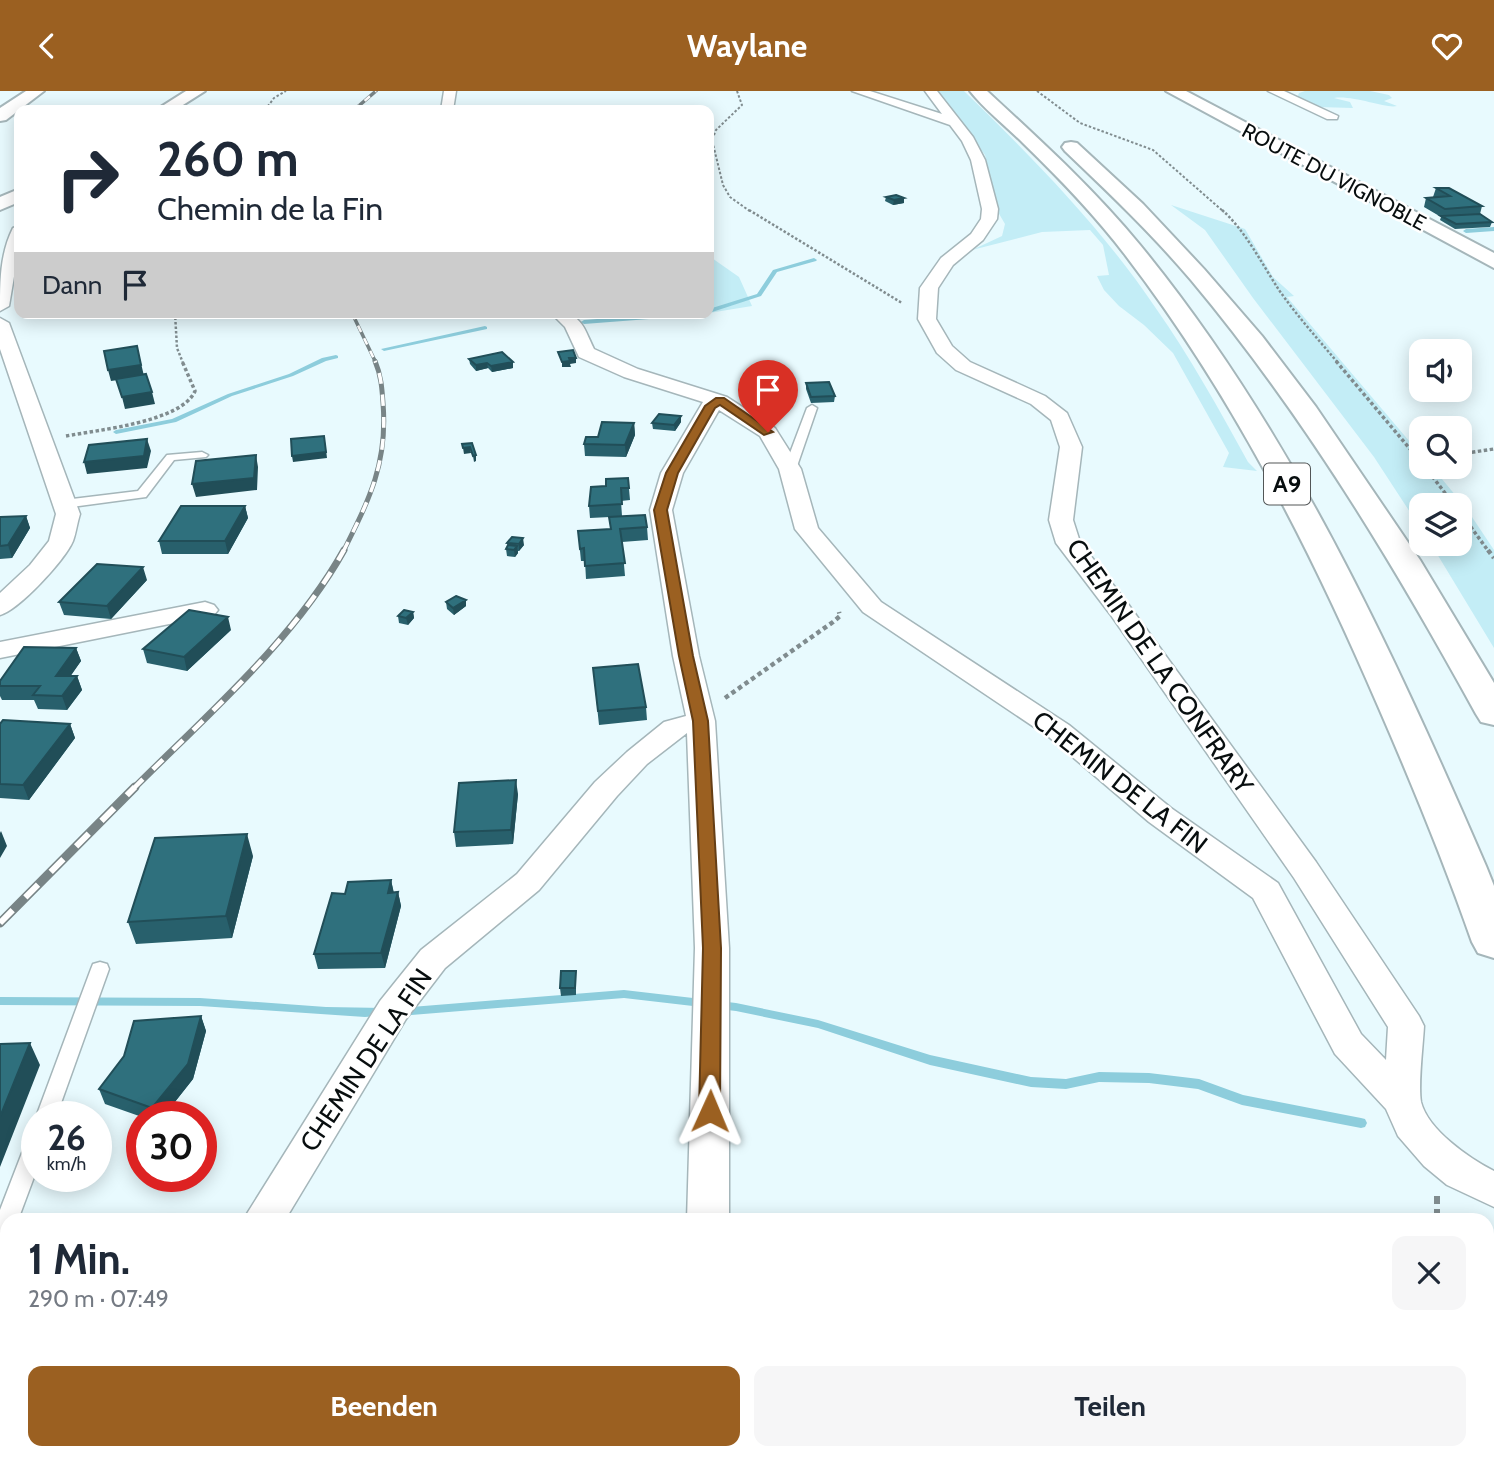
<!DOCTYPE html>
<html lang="de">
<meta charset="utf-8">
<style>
:root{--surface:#fff;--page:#f6f6f7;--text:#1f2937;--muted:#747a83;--accent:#9b6021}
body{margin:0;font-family:Cabin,sans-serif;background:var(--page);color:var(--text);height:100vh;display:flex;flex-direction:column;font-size:26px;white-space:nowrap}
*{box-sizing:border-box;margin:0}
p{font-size:23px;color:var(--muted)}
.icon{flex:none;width:38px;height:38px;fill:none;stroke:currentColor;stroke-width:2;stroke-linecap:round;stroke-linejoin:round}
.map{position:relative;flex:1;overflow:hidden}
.drawer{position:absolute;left:0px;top:1122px;width:1494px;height:247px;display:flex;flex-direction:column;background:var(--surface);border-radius:21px 21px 0 0;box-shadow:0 4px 18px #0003}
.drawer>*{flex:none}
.top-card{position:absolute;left:14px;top:14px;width:700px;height:214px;border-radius:14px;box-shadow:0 4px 18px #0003;background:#fff;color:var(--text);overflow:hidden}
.fabs{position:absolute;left:1409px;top:248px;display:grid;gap:14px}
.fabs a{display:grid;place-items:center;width:63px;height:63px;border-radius:14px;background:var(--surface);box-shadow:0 4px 18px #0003;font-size:35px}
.speed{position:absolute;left:21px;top:1010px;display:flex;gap:14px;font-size:35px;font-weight:700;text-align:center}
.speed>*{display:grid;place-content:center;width:91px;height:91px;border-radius:50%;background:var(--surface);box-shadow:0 4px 18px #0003;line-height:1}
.speed small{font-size:18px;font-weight:400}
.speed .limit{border:10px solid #d22;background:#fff;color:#111}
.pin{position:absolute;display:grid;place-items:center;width:60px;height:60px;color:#fff;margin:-72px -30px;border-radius:50% 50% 50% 0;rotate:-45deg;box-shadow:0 0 7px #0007}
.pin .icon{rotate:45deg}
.me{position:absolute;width:77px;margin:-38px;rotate:1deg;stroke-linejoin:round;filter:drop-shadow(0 0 5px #0008)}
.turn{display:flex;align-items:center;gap:24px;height:147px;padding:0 28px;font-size:32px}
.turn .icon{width:91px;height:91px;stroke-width:2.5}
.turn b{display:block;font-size:49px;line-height:60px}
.then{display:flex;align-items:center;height:66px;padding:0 28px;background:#0003;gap:14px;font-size:26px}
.round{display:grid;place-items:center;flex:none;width:74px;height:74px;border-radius:14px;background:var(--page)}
.summary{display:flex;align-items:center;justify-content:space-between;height:119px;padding:0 28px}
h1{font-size:42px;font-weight:700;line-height:52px}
.primary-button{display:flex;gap:14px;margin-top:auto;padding:14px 28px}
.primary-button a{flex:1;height:80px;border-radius:14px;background:var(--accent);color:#fff;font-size:28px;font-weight:700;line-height:80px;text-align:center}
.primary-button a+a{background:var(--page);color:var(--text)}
header{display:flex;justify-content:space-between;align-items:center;height:91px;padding:0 28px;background:var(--accent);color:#fff;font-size:32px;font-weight:700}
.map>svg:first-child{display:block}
.green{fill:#c3edf6}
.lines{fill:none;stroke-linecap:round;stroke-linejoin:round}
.stream{fill:#8dcddc;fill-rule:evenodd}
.lane-casing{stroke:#a5b6ba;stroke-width:3}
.street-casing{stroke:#a5b6ba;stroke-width:3}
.secondary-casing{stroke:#a5b6ba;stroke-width:4}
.primary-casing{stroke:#a5b6ba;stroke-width:4}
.highway-casing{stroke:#a5b6ba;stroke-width:4}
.path-far4{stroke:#808c8f;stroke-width:2;stroke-dasharray:2.5 2;stroke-linecap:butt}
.path-far3{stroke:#808c8f;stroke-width:2.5;stroke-dasharray:2.5 2;stroke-linecap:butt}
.path-far2{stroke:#808c8f;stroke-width:3.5;stroke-dasharray:3.5 2.5;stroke-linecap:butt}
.path-far1{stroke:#808c8f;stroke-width:4.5;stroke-dasharray:4.5 3.5;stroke-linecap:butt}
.path{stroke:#808c8f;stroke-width:6;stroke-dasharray:8 5;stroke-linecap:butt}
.lane{fill:#fff;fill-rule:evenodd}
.street{fill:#fff;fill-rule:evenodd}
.secondary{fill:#fff;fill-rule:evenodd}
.primary{fill:#fff;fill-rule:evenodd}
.highway{fill:#fff;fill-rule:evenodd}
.rail-far3-casing{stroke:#788486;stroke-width:3.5}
.rail-far2-casing{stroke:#788486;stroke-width:5}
.rail-far1-casing{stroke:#788486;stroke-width:7}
.rail-casing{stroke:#788486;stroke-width:9}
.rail-far3{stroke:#fff;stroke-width:2.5;stroke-dasharray:7;stroke-linecap:butt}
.rail-far2{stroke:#fff;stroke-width:3.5;stroke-dasharray:11;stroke-linecap:butt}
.rail-far1{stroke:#fff;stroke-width:4.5;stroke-dasharray:14;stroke-linecap:butt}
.rail{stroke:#fff;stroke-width:6;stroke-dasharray:18;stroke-linecap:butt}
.wall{fill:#28606c}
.shaded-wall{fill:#214e58}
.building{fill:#2f707d;stroke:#214e58;stroke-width:2}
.route{fill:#9b6021;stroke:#653e15;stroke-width:2}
.labels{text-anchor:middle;stroke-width:5;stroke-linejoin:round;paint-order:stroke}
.far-street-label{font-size:21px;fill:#080e0f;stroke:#fff}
.shield{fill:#fff;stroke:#525657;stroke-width:2}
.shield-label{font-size:24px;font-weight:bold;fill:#080e0f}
.street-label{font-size:26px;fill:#080e0f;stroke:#fff}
</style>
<header><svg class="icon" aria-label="back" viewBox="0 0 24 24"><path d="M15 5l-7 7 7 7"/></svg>Waylane<svg class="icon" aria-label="heart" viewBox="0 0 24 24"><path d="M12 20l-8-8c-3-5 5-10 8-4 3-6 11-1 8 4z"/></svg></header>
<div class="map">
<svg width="1494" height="1367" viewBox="0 0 1494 1367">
<rect width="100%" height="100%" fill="#e8fafe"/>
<path class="green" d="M 935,0 L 964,0 C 1033,67 1101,136 1155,216 C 1190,266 1219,318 1248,371 L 1257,380 L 1223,376 L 1229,362 L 1173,262 L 1144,234 L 1119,215 L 1104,199 L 1097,185 L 1109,184 L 1103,154 L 1090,139 L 1042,141 L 972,159 L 1002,145 L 1005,133 L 998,121 L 985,64 Z
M 1305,0 L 1370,0 L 1389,4 L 1392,7 L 1384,10 L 1397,15 C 1386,18 1354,4 1334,7 L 1350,11 L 1353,17 L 1318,16 L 1297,7 L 1299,2 Z
M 1171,114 L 1245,138 L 1273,186 L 1294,205 L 1287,206 L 1421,364 L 1421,376 L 1432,376 L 1466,417 L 1494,459 L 1494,557 L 1431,453 L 1460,453 L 1460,415 L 1421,415 L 1421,438 L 1374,366 L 1253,207 L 1205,139 Z
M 709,165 L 739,186 L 752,215 L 709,222 Z"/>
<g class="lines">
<path class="stream" d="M 1494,136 L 1494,140 L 1466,142 L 1463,140 L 1466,138 Z
M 814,167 L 817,169 L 816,170 L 777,181 L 761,205 L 709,222 L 709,218 L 757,203 L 773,179 Z
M 675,222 L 704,222 L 701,224 L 584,233 L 581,231 L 584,229 Z
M 485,235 L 487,236 L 487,238 L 384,260 L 381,258 Z
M 336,264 L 338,265 L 338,267 L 326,270 L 293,285 L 232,305 L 176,331 L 116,343 L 113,341 L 116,339 L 172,328 L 228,303 L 289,283 L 322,267 Z
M 624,899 L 736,912 L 818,929 L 930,964 L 1031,986 L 1066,988 L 1099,981 L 1149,982 L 1199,988 L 1243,1004 L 1361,1027 L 1365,1028 L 1367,1032 L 1365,1036 L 1361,1037 L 1242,1014 L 1198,998 L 1149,992 L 1099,991 L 1066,998 L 1031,996 L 930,974 L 818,937 L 736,920 L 624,907 L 399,925 L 395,924 L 393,921 L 395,918 L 399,917 Z
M 0,906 L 200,907 L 326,916 L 384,917 L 388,918 L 390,921 L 388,924 L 365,926 L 200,915 L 0,914 Z"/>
<defs>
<path id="lane" d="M 812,314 L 817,317 L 796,378 L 794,380 L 786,380 L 784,378 L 807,317 Z
M 202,361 L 208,364 L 206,366 L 174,369 L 146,406 L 64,417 L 58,413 L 64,409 L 138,400 L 167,364 Z
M 100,871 L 107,873 L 109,878 L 56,1026 L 37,1026 L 37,1028 L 36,1026 L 91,878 L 93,873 Z
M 37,1041 L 37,1078 L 18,1129 L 7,1129 L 7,1156 L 0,1159 L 0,1119 L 27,1049 L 30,1043 Z"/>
<path id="street" d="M 444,0 L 456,0 L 453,19 L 441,19 Z
M 852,0 L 870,0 L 942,23 L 925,0 L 937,0 L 973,46 L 985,69 L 998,118 L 997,128 L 983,149 L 953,174 L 938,197 L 936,228 L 952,255 L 970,271 L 1045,305 L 1067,322 L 1082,356 L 1073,429 L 1080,451 L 1128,513 L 1316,771 L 1419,925 L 1424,935 C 1423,955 1418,993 1421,1011 C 1428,1039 1470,1068 1494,1080 L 1494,1116 L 1447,1094 L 1424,1075 L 1398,1045 L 1386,1018 L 1335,963 L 1253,807 L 1149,731 L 1049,646 L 863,521 L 795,438 L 779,378 L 760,345 L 719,319 L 683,382 L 672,419 L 699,565 L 715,630 L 729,857 L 729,1129 L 687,1129 L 695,857 L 687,642 L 647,673 L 617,705 L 539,799 L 445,877 L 406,928 L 285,1129 L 243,1129 L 380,910 L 421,859 L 517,783 L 595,691 L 627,661 L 664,631 L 686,625 L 673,565 L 650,419 L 661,382 L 703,311 L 624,286 L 579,266 L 565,236 L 551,222 C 582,222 582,233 594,258 L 638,278 L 727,306 L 775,337 L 801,378 L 818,437 L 881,511 L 1069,634 L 1171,717 L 1278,792 L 1361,943 L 1386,969 L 1388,936 L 1294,787 L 1110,523 L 1056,452 L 1049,429 L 1060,356 L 1051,329 L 1031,313 L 956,279 L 937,262 L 918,228 L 920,197 L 941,167 L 971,143 L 981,128 L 982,118 L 971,69 L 962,50 L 950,34 Z
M 1268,0 L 1284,0 L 1338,25 L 1337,28 L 1327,28 Z
M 19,135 L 19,156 L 9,215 L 0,220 C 0,190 0,163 13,137 Z
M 0,227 L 9,232 L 80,423 C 77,432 76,442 73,450 C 65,469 19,519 0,524 L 0,502 L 30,474 L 49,450 L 56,423 L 0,258 Z
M 205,511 L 214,514 L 218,519 L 214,524 L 0,567 L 0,551 Z
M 96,1362 L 144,1362 L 141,1367 L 93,1367 Z
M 680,1362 L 727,1362 L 728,1367 L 680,1367 Z"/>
<path id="secondary" d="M 186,0 L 205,0 L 175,19 L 156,19 Z
M 1166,0 L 1186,0 L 1494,162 L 1494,177 Z
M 19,98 L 19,111 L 0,119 L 0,106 Z"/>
<path id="primary" d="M 26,0 L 44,0 L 6,29 L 0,30 L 0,17 Z"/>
<path id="highway" d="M 970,0 L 987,0 C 1040,49 1094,98 1140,154 C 1291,338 1392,558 1486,775 L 1494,795 L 1494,867 L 1478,862 L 1472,851 C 1444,771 1412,693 1378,615 C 1310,457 1231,302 1126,165 C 1095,124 1059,87 1023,52 C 1006,35 985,19 970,0 Z
M 1071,51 L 1077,52 L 1143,113 L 1204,178 L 1262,245 L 1316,316 L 1420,469 L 1494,592 L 1494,634 L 1481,631 L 1476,623 C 1392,470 1303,323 1191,189 C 1152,143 1108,101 1065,60 L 1062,56 L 1065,52 Z"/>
</defs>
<use href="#lane" class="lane-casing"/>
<use href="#street" class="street-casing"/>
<use href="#secondary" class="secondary-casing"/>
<use href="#primary" class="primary-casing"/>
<use href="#highway" class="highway-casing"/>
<path class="path-far4" d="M 737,0 L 742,14 L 716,39 L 712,49 L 723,94 L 730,106 L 751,121
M 1037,0 L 1080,32 L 1153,59 L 1224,121
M 265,19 L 274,7 L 286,0"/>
<path class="path-far3" d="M 749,119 L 902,212
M 1222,119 C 1245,139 1262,173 1279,199 C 1297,225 1318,248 1338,272
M 175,222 L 177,257 L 183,272"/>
<path class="path-far2" d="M 1336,270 L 1421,371
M 66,345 C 97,339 182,331 195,300 L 182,270
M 1460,363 L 1494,358
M 1425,376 L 1455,415
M 1460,421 L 1489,461"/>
<path class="path-far1" d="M 1488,459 L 1494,467
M 725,607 L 833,531 L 840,525 L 839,521"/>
<path class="path" d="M 1437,1105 L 1437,1129
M 1488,1233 L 1494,1245"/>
<use href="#lane" class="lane"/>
<use href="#street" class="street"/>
<use href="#secondary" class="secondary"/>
<use href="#primary" class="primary"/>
<use href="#highway" class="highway"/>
<defs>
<path id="rail-far3" d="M 354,19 L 376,0
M 352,222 L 376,272"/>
<path id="rail-far2" d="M 343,461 C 369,409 388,372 383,312 C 382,297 381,284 375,270"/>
<path id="rail-far1" d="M 133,698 C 206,625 294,549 344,459"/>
<path id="rail" d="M 0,832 L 135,696"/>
</defs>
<use href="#rail-far3" class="rail-far3-casing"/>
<use href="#rail-far2" class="rail-far2-casing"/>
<use href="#rail-far1" class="rail-far1-casing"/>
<use href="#rail" class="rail-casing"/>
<use href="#rail-far3" class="rail-far3"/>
<use href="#rail-far2" class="rail-far2"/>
<use href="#rail-far1" class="rail-far1"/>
<use href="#rail" class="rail"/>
</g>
<path class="wall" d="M 1436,97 L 1482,115 L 1480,123 L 1492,131 L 1490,136 L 1455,138 L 1440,129 L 1441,126 L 1424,116 L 1426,107 L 1433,106 Z
M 886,106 L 904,107 L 904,112 L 893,114 L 885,110 Z
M 469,268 L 513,277 L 492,281 L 488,277 L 476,280 L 470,273 Z
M 806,292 L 835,305 L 834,311 L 811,312 L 806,298 Z
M 681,331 L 675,340 L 653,338 L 652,332 Z
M 634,332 L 635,344 L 626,366 L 585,365 L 584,353 Z
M 628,387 L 630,409 L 621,410 L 622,425 L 647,436 L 648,449 L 622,451 L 625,485 L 586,488 L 585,470 L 581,470 L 578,440 L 610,438 L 610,426 L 590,427 L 589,415 L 606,395 Z
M 245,415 L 248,427 L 228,463 L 162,463 L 159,450 Z
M 26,425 L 30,437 L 12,467 L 0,468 L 0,426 Z
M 507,452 L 524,454 L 519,460 L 518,460 L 518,462 L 515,466 L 507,465 L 506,458 L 508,455 Z
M 147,489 L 111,528 L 64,524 L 59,511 Z
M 466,509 L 466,515 L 454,524 L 447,518 L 446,511 Z
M 413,521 L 414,527 L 408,534 L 399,532 L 398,525 Z
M 231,539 L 187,580 L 147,572 L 143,558 Z
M 76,557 L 81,570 L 70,585 L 77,585 L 82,599 L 67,619 L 38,618 L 34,609 L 2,609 L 0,605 L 0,590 Z
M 593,577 L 646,616 L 647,629 L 599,634 Z
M 0,633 L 70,633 L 75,647 L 29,709 L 0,707 Z
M 518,703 L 513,753 L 456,756 L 454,741 Z
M 253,765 L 232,847 L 136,853 L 128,831 Z
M 391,789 L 394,802 L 398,801 L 401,815 L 385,877 L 318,878 L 314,863 L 345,803 Z
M 576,880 L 576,904 L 561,905 L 560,897 Z
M 201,925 L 206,940 L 193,988 L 163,1026 L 142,1026 L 105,1013 L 99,998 Z
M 7,1242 L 7,1328 L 0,1327 L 0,1253 Z"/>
<path class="shaded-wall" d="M 904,107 L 904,112 L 893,114 L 894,109 Z
M 137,255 L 144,285 L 111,290 L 108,279 Z
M 569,267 L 576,267 L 576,272 L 570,273 L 571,276 L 562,276 L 562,271 Z
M 513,271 L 513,277 L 492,281 L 491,275 Z
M 487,272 L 488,277 L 476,280 L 476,274 Z
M 152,301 L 155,313 L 125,318 L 122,306 Z
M 681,325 L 681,331 L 675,340 L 674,334 Z
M 634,332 L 635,344 L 626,366 L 625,354 Z
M 147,348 L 151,360 L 147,377 L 87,383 L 84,371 Z
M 325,351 L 327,367 L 293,371 L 292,365 Z
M 470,356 L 471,362 L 464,363 L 463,357 Z
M 256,364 L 258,376 L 257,399 L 196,406 L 192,393 Z
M 476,364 L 476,370 L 474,371 L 473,365 Z
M 245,415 L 248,427 L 228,463 L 225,450 Z
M 26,425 L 30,437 L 12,467 L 8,454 Z
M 523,447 L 524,454 L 519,460 L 519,453 Z
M 517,455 L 518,462 L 515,466 L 514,459 Z
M 143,476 L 147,489 L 111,528 L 107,515 Z
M 466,509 L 466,515 L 454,524 L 453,517 Z
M 413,521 L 414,527 L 408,534 L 406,527 Z
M 228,526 L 231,539 L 187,580 L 184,566 Z
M 76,557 L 81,570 L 61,599 L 56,585 Z
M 77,585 L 82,599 L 67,619 L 62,605 Z
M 70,633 L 75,647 L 29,709 L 23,694 Z
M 516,689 L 518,703 L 513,753 L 511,739 Z
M 1,740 L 7,755 L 0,767 L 0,742 Z
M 247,743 L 253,765 L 232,847 L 226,825 Z
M 391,789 L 394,804 L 388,802 Z
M 398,801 L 401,815 L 385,877 L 381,862 Z
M 201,925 L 206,940 L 193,988 L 163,1026 L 156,1026 L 152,1017 Z
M 30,952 L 40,974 L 0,1076 L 0,1026 Z
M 286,1362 L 288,1362 L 290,1367 L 284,1367 Z"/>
<path class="building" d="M 1436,97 L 1449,97 L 1482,115 L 1445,118 L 1426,107 L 1450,105 Z
M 896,104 L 904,107 L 894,109 L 886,106 Z
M 1480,123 L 1492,131 L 1456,133 L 1441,125 Z
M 137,255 L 141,274 L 108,279 L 104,260 Z
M 573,259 L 576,267 L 569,267 L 570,270 L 562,271 L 558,261 Z
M 502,261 L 513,271 L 491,275 L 487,272 L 476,274 L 469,268 Z
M 146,283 L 152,301 L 122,306 L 116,288 Z
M 829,291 L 835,305 L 811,306 L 806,292 Z
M 659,323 L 681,325 L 674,334 L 652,332 Z
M 602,331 L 634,332 L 625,354 L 584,353 L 586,346 L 598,346 Z
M 324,345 L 326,361 L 292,365 L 291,348 Z
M 147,348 L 144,365 L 84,371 L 89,354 Z
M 472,352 L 476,364 L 473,365 L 470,356 L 463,357 L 462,353 Z
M 256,364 L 254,387 L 192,393 L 196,370 Z
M 628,387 L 629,397 L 621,397 L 622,413 L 589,415 L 591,396 L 606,395 L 606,388 Z
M 181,415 L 245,415 L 225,450 L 159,450 Z
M 645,424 L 647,436 L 620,438 L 625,472 L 585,475 L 584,457 L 580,458 L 578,440 L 611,438 L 609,426 Z
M 26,425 L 8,454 L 0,455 L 0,426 Z
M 512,446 L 523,447 L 519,453 L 507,452 Z
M 508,454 L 517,455 L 514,459 L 506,458 Z
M 97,473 L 143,476 L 107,515 L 59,511 Z
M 456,505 L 466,509 L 453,517 L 446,511 Z
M 189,519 L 228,526 L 184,566 L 143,558 Z
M 404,519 L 413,521 L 406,527 L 398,525 Z
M 24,556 L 76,557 L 56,585 L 77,585 L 62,605 L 33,604 L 40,595 L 0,595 L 0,590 Z
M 638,573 L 646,616 L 598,620 L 593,577 Z
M 3,629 L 70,633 L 23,694 L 0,693 L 0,633 Z
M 516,689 L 511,739 L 454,741 L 459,692 Z
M 247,743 L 226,825 L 128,831 L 155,747 Z
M 391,789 L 388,802 L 398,801 L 381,862 L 314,863 L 332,802 L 345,803 L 348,791 Z
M 561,880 L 576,880 L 575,897 L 560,897 Z
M 201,925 L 188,973 L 152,1017 L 99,998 L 124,965 L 134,930 Z
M 30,952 L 0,1026 L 0,953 Z
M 7,1242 L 7,1308 L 0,1307 L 0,1253 Z
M 219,1362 L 286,1362 L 284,1367 L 218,1367 Z"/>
<path class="route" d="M 716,307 L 724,307 L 773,341 L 764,344 L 720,314 L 715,317 L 678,382 L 667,419 L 693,565 L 708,630 L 721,857 L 720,1020 L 717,1026 L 710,1028 L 702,1026 L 699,1020 L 703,857 L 693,630 L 679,565 L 654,419 L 666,382 L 705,315 Z"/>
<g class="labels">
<g class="far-street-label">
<text transform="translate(1334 86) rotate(28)" y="7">ROUTE DU VIGNOBLE</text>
</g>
<rect class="shield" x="1264" y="372.5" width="46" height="41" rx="5"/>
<g class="shield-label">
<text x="1287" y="401">A9</text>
</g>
<g class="street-label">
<text transform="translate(1160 575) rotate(55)" y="9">CHEMIN DE LA CONFRARY</text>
<text transform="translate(1120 691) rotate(38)" y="9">CHEMIN DE LA FIN</text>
<text transform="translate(366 969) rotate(-56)" y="9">CHEMIN DE LA FIN</text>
</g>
</g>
</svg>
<div class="fabs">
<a><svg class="icon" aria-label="sound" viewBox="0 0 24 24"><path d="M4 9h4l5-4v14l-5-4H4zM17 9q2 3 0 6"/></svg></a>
<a><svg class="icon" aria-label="search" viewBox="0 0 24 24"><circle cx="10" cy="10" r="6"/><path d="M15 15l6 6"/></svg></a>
<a><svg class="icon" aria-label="layers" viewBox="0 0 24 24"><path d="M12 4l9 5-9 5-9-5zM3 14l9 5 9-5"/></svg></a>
</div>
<div class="speed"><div>26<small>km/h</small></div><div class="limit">30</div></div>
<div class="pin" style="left:768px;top:341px;background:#d93025"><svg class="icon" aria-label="arrive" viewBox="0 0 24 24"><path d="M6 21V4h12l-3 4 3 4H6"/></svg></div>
<svg class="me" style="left:710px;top:1020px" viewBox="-20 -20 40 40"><path d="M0-17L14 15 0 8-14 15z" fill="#9b6021" stroke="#fff" stroke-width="4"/></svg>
<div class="top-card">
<div class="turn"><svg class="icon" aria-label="right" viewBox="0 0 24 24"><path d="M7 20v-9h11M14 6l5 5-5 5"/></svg><div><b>260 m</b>Chemin de la Fin</div></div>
<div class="then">Dann<svg class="icon" aria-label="arrive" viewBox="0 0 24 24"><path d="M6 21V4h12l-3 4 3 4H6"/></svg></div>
</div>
<section class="drawer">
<div class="summary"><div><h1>1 Min.</h1><p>290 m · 07:49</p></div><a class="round"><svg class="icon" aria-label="close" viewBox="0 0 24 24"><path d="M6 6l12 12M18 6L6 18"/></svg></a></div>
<div class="primary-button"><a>Beenden</a><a>Teilen</a></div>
</section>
</div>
